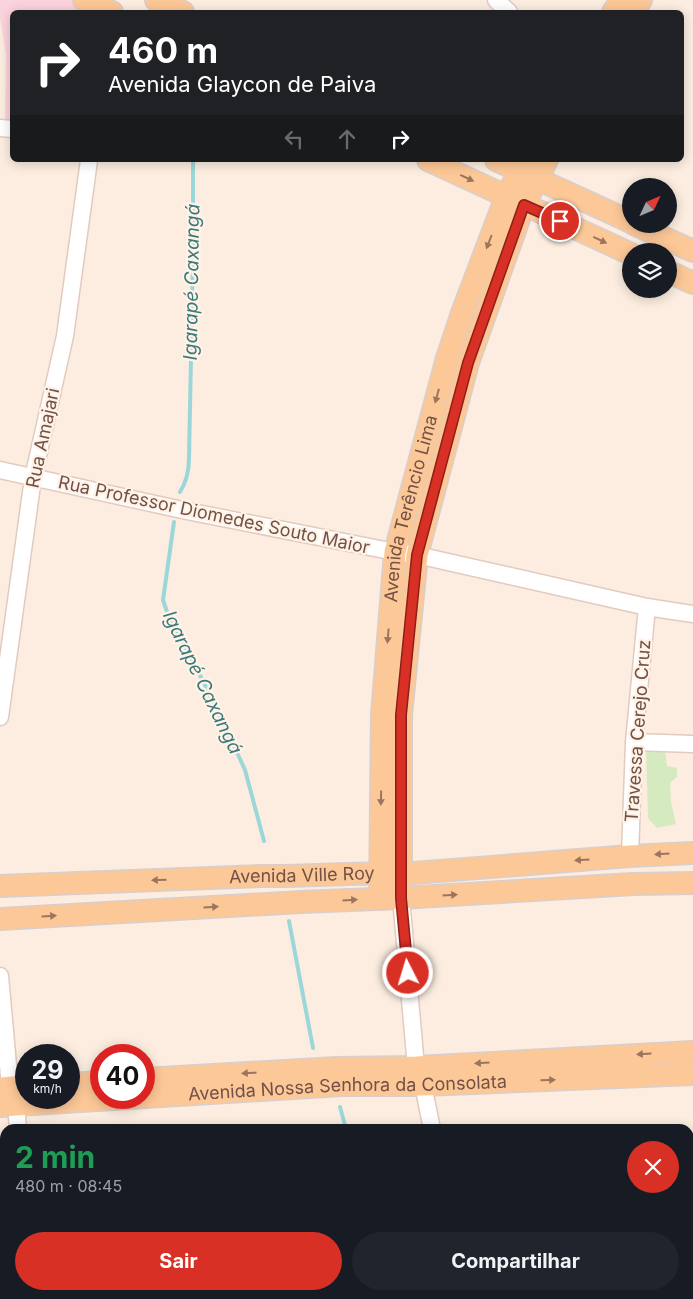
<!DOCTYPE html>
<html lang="pt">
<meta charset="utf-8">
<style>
:root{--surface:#171b24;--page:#20242c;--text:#f1f3f6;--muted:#9ea1a6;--accent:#d93025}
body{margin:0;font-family:Inter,sans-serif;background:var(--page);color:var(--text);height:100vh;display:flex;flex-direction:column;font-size:19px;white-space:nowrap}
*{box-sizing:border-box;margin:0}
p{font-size:16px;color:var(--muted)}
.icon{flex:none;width:28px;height:28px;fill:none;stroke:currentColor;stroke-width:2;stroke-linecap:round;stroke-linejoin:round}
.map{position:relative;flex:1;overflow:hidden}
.sheet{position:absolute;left:0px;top:1124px;width:694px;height:176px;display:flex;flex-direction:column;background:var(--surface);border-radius:15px 15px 0 0;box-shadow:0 2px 12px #0003}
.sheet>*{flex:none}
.banner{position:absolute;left:10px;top:10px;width:674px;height:152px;border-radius:8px;box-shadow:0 2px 12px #0003;background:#202124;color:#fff;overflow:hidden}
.needle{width:32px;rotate:46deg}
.controls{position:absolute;left:622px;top:178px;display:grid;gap:10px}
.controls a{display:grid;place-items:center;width:55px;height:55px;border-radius:50%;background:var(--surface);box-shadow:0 2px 12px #0003;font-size:25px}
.speed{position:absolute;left:15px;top:1044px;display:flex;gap:10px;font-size:25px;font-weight:700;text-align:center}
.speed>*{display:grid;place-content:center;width:65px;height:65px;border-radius:50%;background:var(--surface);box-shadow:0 2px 12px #0003;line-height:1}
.speed small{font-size:12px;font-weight:400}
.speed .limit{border:8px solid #d22;background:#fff;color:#111}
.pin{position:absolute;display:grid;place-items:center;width:42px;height:42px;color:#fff;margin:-21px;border:2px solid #fff;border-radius:50%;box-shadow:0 1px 5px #0007}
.me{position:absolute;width:55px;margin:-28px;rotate:355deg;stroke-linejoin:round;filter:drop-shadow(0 0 4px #0008)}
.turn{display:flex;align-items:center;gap:18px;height:105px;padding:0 15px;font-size:22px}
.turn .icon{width:65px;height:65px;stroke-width:2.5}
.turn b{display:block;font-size:35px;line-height:42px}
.lanes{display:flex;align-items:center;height:48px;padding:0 15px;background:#0003;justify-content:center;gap:25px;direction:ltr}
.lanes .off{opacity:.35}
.round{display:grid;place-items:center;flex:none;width:52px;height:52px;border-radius:26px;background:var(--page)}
.headline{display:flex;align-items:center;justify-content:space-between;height:85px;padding:0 15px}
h1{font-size:30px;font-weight:700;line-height:38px;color:#1e9e55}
.primary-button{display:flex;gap:10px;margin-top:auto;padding:10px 15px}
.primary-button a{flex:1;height:58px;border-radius:30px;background:var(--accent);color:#fff;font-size:20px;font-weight:700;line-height:58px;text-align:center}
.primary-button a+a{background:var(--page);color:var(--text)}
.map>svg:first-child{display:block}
.medical{fill:#fbd3dd}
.green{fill:#d6eabf}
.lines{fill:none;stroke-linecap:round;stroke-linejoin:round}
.stream{stroke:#9bd7d8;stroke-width:4}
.minor-casing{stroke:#e3cabf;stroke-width:19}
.major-casing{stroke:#d8cecb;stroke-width:24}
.minor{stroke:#fff;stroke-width:16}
.major{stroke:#fdc897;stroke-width:21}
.oneway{fill:#9c755f}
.route-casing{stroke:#8d1f18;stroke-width:12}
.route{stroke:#d93025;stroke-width:9}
.labels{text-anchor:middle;stroke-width:4.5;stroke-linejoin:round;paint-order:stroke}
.street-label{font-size:18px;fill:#735147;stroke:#fff2e7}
.water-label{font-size:19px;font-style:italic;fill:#3b787a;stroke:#fff2e7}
</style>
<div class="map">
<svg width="693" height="1299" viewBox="0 0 693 1299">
<rect width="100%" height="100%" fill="#fcede0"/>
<path class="medical" d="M 0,0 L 84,0 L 103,12 L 12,12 L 12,122 L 5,122 L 6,55 L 0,18 Z"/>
<path class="green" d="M 646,749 L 665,749 L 667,766 L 677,768 L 677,777 L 670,783 L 671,802 L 676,824 L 657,828 L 648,818 Z"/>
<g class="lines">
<path class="stream" d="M 180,492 C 187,481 189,471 189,458 L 193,255 L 193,160
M 174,522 L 163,600 L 167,612 L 204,683 L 240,759 L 245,770 L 264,841
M 289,921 L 313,1048
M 340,1107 L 346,1129"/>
<defs>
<path id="minor" d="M 496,0 L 509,12
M 0,128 L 12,129
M 0,470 L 187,511 L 395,552 L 417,555 L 647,607 L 693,614
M 0,717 L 33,478 L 65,336 L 89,160
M 634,742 L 693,744
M 630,856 L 634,742 L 647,607
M 401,898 L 416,1067 L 423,1085 L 432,1129
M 0,976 L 10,1087 L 16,1105 L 18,1129
M 28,1295 L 28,1299
M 467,1295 L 468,1299"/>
<g id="major">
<path d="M 84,0 L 112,12"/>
<path d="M 156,0 L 183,12"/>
<path d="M 613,12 L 621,0"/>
<path d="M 633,12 L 641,0"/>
<path d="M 428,160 L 631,254"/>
<path d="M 496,160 L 631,222"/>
<path d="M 634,224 L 693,251"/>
<path d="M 669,272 L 693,283"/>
<path id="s1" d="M 0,886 L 260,876 C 307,877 354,872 401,874 L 630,856 L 693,853"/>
<path id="s2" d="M 380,898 L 382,715 L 395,552 L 447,358 L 462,313 L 506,197 L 525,160"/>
<path d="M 401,898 L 401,715 L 417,555 L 468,363 L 524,205 L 547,160"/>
<path d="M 0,919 L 301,902 L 401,898 L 633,884 L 693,883"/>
<path d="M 144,1079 L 337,1068 L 416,1067 L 693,1052"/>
<path d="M 69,1084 L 101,1082"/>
<path d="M 0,1088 L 26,1086"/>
<path id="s3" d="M 0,1106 L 342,1085 L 423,1085 L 693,1074"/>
</g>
</defs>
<use href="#minor" class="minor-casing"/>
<use href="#major" class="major-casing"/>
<use href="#minor" class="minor"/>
<use href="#major" class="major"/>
</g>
<defs><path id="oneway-solid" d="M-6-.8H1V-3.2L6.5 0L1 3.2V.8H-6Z" transform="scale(1.25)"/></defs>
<g class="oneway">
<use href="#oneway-solid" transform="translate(467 178) rotate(25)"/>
<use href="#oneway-solid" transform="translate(600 240) rotate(25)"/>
<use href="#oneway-solid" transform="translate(489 242) rotate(111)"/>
<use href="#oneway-solid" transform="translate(437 396) rotate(105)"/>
<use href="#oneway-solid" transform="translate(388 636) rotate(95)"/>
<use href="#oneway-solid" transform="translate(381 798) rotate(91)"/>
<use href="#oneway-solid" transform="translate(662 854) rotate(177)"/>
<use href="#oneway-solid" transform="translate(582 860) rotate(176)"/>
<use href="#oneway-solid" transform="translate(159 880) rotate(178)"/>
<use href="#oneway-solid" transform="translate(450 895) rotate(-3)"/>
<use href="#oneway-solid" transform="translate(350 900) rotate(-3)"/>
<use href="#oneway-solid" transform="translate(211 907) rotate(-3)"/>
<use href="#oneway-solid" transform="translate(49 916) rotate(-3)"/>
<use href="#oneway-solid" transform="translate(644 1054) rotate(177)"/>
<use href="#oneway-solid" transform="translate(482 1063) rotate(177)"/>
<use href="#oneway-solid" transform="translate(249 1073) rotate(177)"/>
<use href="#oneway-solid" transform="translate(548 1080) rotate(-2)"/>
</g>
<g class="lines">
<defs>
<path id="route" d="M 408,973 L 401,898 L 401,715 L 417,555 L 468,363 L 524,205 L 560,221"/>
</defs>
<use href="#route" class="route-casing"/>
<use href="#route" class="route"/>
</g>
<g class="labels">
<g class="street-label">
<text transform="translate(43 438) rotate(-78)" y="6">Rua Amajari</text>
<text dy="6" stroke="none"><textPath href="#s2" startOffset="392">Avenida Terêncio Lima</textPath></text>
<text transform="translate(214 515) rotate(12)" y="6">Rua Professor Diomedes Souto Maior</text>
<text transform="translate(638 731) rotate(-86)" y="6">Travessa Cerejo Cruz</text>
<text dy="6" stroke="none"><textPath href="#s1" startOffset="302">Avenida Ville Roy</textPath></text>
<text dy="6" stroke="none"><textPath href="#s3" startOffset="348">Avenida Nossa Senhora da Consolata</textPath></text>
</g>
<g class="water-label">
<text transform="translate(191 282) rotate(-89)" y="7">Igarapé Caxangá</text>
<text transform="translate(203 682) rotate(64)" y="7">Igarapé Caxangá</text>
</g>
</g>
</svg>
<div class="controls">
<a><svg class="needle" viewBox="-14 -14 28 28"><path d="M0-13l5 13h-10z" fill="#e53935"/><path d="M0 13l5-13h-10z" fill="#9ea1a6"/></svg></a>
<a><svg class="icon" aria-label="layers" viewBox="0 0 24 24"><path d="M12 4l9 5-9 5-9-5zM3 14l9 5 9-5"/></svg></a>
</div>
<div class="speed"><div>29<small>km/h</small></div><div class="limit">40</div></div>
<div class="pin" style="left:560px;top:221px;background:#d93025"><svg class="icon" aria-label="arrive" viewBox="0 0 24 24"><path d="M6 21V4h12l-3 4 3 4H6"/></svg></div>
<svg class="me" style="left:408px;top:973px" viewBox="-20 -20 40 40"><circle r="17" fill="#d93025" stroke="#fff" stroke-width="3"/><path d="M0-11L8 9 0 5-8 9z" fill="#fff"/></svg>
<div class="banner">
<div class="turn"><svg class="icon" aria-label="right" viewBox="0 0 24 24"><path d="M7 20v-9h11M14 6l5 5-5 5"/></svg><div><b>460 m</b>Avenida Glaycon de Paiva</div></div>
<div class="lanes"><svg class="icon off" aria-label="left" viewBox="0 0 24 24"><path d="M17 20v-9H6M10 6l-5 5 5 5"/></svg><svg class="icon off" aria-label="ahead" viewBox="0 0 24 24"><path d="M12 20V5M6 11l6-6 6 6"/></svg><svg class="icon" aria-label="right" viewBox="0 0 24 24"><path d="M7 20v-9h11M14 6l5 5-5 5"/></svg></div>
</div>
<section class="sheet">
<div class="headline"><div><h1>2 min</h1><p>480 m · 08:45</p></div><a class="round" style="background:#d93025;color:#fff"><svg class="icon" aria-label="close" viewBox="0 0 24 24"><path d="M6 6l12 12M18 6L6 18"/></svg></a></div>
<div class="primary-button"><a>Sair</a><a>Compartilhar</a></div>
</section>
</div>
